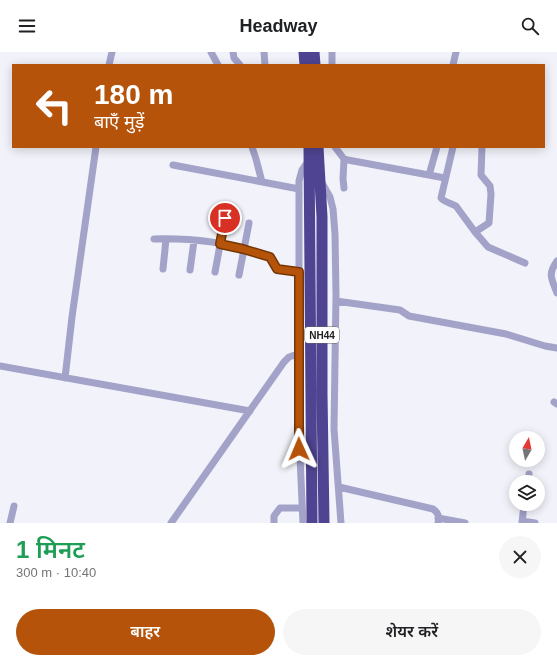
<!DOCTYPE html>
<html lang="hi">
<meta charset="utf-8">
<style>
:root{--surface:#fff;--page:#f6f6f6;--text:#202124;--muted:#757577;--accent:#b45309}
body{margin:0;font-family:Arial,"Noto Sans Devanagari",sans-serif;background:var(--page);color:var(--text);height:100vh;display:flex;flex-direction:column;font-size:15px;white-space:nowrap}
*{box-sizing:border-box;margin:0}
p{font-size:13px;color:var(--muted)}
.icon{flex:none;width:22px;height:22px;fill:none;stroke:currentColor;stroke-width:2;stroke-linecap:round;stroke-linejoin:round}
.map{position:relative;height:471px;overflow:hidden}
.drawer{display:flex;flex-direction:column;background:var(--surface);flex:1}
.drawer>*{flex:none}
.hud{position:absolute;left:12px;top:12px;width:533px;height:84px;border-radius:0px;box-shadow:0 2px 10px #0003;background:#b45309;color:#fff;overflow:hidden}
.needle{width:26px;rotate:9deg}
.tools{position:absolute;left:509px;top:379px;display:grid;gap:8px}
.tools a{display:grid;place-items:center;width:36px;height:36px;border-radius:50%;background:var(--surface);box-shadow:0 2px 10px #0003;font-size:20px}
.pin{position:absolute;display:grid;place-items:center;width:34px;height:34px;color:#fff;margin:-17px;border:2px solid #fff;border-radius:50%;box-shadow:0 1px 4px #0007}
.me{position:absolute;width:44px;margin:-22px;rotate:359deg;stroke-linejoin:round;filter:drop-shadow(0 0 3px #0008)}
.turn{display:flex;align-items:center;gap:14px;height:84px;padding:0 16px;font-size:18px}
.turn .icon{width:52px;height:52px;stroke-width:2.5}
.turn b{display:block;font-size:28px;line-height:34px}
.round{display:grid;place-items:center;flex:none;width:42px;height:42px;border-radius:21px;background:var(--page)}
.head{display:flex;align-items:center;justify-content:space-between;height:68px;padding:0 16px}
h1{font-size:24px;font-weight:600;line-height:30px;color:#1e9e55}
.cta{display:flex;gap:8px;margin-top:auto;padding:8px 16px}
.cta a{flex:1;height:46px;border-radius:24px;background:var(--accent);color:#fff;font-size:16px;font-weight:600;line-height:46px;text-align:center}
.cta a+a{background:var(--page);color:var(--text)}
header{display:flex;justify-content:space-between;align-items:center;height:52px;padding:0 16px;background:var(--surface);font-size:18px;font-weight:600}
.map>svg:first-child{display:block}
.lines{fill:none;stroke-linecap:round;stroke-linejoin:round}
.minor{stroke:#a3a2c8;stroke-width:7}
.highway{stroke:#4e4491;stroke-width:11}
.route-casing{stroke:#753606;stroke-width:10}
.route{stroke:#b45309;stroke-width:7}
.labels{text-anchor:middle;stroke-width:3;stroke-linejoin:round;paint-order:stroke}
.shield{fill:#fff;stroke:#646466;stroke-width:1}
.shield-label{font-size:10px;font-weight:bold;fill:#212124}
</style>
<header><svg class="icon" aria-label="menu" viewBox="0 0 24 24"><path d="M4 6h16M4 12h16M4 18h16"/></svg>Headway<svg class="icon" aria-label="search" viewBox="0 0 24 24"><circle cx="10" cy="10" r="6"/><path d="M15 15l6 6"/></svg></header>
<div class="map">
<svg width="557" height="471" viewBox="0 0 557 471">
<rect width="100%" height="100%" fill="#f2f2fa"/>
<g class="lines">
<path class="minor" d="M 211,0 L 218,13
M 233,0 L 234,6 L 240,13
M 264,0 L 265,13
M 332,0 L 332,13
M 109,13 L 112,0
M 453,13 L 456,0
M 252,95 L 256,107 L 262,130
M 335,95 L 344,107 L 348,108 L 445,126
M 453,95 L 441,146 C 444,150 451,151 456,154 L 475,180 L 488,195 L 525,211
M 344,107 L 343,127 L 344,136
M 173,113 L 299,137
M 429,123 L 437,95
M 321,129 L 330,145 L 333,157 L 335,182 L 336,243 L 334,377 L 341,471
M 475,180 L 489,171 L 491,142 L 490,134 L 481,123 L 482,95
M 154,187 C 192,186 233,191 270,205 L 277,217 L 280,218 L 299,220
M 557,209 C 547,223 552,227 557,241
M 163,217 L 166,187
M 190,218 L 194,189
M 215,220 L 225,166
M 239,223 L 249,171
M 336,249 L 400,258 L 409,264 L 506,282 L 545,294 L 557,296
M 0,314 L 250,359
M 65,326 L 72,265 L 96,95
M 554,350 L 557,352
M 528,430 L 529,422
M 339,435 L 433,457 C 439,461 439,465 438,471
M 438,466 L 465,471
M 522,469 L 535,471
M 10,471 L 14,454
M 171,471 L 284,310 L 289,305 L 298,302
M 274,471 L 274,464 L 280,456 L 302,456
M 303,471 L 299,383 L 299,129 L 302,118 L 309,108
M 522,471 L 524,452"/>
<path class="highway" d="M 304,0 L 305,13
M 314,0 L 315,13
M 309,95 L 312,471
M 318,95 L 322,165 L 322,342 L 324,471"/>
</g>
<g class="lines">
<defs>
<path id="route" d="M 225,166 L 220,192 L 243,197 L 270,205 L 277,217 L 299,220 L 299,397"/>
</defs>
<use href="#route" class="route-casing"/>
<use href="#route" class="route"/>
</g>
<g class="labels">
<rect class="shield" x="305" y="275" width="34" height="16" rx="3"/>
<g class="shield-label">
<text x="322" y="287">NH44</text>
</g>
</g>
</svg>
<div class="tools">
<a><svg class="needle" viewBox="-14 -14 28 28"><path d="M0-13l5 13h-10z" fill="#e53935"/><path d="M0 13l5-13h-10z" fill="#757577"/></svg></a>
<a><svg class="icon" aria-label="layers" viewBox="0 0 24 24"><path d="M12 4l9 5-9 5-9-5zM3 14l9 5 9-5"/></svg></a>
</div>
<div class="pin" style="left:225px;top:166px;background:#d93025"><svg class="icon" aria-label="arrive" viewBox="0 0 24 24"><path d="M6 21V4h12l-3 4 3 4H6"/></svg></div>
<svg class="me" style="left:299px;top:397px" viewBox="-20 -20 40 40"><path d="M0-17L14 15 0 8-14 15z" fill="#b45309" stroke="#fff" stroke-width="4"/></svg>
<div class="hud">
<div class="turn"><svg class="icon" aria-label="left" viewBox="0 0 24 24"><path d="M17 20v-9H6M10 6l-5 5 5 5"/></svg><div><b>180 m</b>बाएँ मुड़ें</div></div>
</div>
</div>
<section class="drawer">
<div class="head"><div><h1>1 मिनट</h1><p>300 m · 10:40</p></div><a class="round"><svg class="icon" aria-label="close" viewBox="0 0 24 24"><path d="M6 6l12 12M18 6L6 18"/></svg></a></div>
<div class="cta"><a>बाहर</a><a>शेयर करें</a></div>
</section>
